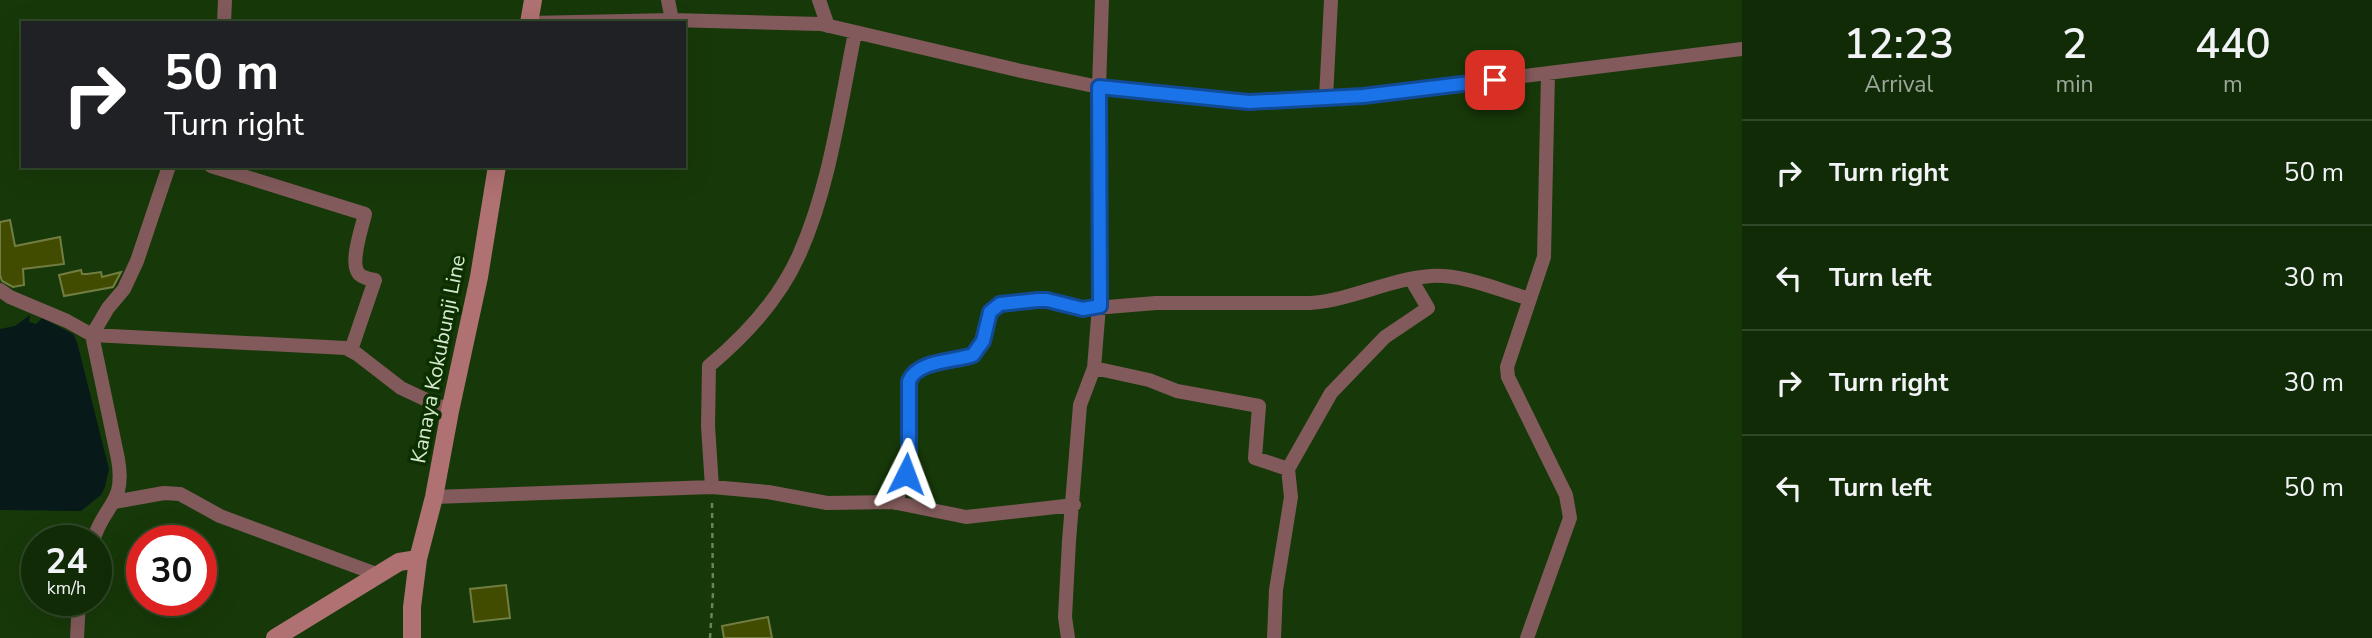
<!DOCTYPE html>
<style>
:root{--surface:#112b07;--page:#1e3715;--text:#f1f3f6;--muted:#9ca79b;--line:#304728}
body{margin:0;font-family:"Nunito Sans",sans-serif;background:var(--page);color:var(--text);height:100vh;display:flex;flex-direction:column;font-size:26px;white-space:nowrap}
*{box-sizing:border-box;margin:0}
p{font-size:23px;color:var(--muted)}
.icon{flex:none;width:38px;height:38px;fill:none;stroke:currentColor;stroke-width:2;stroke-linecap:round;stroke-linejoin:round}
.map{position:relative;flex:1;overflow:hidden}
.drawer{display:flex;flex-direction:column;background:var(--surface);width:630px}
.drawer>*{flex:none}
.guide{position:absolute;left:21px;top:21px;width:665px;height:147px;border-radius:0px;box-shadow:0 7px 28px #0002,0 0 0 2px var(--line);background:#202124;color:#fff;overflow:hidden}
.speed{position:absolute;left:21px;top:525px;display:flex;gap:14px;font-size:35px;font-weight:700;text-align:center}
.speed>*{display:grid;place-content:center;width:91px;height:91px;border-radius:50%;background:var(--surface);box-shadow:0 7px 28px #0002,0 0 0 2px var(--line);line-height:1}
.speed small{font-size:18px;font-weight:400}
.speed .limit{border:10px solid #d22;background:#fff;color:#111}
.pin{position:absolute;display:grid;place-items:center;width:60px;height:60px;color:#fff;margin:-30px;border-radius:14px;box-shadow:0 4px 10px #0006}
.me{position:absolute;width:77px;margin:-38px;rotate:3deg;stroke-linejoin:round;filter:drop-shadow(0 0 5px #0008)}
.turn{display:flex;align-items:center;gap:24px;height:147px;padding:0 28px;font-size:32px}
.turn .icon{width:91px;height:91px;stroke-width:2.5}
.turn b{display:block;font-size:49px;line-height:60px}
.eta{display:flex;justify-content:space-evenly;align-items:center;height:119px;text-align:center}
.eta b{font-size:42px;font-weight:600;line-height:49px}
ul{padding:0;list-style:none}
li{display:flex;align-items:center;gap:21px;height:105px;padding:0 28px;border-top:2px solid var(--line)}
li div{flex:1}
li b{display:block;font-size:26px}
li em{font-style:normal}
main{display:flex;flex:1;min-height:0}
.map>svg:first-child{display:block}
.water{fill:#08191a}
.building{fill:#424c00;stroke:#727d42;stroke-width:2}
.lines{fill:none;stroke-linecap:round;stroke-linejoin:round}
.path{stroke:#69855e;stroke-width:2.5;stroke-dasharray:5 5;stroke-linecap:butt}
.minor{stroke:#825a5b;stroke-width:14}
.secondary{stroke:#b07172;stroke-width:18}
.route-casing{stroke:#114b97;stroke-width:18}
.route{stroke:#1a73e8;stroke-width:12}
.labels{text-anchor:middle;stroke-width:7;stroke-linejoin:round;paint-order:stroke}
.street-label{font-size:21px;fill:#d4e9ce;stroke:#0c2f00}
</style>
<main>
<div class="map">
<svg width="1742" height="638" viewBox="0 0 1742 638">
<rect width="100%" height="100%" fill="#173909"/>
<path class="water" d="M 30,315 L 29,322 L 36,324 L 42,318 L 73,334 L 77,342 L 109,469 L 105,487 L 101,495 L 81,511 L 0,510 L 0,329 L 15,326 Z"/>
<path class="building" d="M 10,220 L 15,246 L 60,237 L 64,264 L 23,269 L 24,285 L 13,287 L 2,281 L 0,275 L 0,222 Z
M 81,270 L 82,274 L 87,274 L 101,272 L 102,277 L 121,272 L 113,287 L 64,296 L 59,275 Z
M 506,585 L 510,618 L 474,622 L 470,589 Z
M 768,617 L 772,638 L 724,638 L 722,626 Z"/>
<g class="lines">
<path class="path" d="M 710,638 L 713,593 L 712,501"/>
<path class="minor" d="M 668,0 L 672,20
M 819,0 L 828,26
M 224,23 L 225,0
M 529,23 L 672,20 L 821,24 L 1017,70 L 1099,87 L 1249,102 L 1363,96 L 1742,49
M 1326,98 L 1331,0
M 211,166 L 365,214 C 362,228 349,263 359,274 C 363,278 369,279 375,280 L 351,350
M 0,290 L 10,297 L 67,321 L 92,335 L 346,348 L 357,354 L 401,388 L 450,411
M 1094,368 L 1149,380 L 1177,391 L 1259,406 L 1255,458 L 1288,469
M 712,487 L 708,426 L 709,366 C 745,336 780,298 799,255 C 830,186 840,106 855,33
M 434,497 L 712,487 L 768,492 L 827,503 L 892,502 L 966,517 L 1074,505
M 114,502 L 164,493 L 180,494 L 220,516 L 379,575
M 896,503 L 909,462 L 909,388 L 911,376 C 928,358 965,367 978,349 C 986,339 984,324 990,312 L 1000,304 L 1038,300 L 1047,300 L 1083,309 L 1156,303 L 1310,303 C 1352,300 1389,279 1431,276 C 1463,274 1499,290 1530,299
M 93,541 C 104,503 126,505 118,459 L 92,335 L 108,308 L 124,289 L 137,261 L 169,166
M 77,638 L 79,600
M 1068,638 L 1065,617 L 1069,541 L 1080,405 L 1094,368 L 1099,306 L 1099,87 L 1102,0
M 1274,638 L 1276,590 L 1291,497 L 1288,469 L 1331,393 L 1385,337 L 1428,308 L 1411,279
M 1527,638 L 1570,518 L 1566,495 L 1508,377 L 1507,367 L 1544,257 L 1548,74"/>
<path class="secondary" d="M 529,23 L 533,0
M 275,638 L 399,562 L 418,559
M 412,638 L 412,607 L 418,559 L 434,497 L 450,411 L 479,277 L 497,166"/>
</g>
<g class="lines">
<defs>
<path id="route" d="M 906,474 L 909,462 L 909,381 C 918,360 953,362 973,355 L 983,341 L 990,312 L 1000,304 L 1038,300 L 1047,300 L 1083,309 L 1100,306 L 1099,87 L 1249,102 L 1363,96 L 1495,80"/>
</defs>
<use href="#route" class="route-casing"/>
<use href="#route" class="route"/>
</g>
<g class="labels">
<g class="street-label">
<text transform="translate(438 359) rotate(-79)" y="7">Kanaya Kokubunji Line</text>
</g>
</g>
</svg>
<div class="speed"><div>24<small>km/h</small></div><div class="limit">30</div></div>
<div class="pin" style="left:1495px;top:80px;background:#d93025"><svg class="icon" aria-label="arrive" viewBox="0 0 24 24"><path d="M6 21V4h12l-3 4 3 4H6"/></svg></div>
<svg class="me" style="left:906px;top:474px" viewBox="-20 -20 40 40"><path d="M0-17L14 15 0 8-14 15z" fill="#1a73e8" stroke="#fff" stroke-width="4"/></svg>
<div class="guide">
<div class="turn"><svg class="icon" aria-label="right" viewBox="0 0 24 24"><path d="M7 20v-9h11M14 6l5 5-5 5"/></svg><div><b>50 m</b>Turn right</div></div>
</div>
</div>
<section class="drawer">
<div class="eta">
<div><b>12:23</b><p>Arrival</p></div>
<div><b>2</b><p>min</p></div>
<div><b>440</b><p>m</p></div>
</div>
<ul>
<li><svg class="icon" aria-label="right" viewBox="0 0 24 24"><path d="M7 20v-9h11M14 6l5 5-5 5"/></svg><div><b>Turn right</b></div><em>50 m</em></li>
<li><svg class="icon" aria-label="left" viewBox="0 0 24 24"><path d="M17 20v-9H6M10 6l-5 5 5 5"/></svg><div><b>Turn left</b></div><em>30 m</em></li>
<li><svg class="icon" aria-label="right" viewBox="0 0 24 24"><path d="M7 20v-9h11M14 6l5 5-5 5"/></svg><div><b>Turn right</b></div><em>30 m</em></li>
<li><svg class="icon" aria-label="left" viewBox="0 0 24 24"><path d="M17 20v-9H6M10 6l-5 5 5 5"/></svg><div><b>Turn left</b></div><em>50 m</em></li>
</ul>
</section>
</main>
